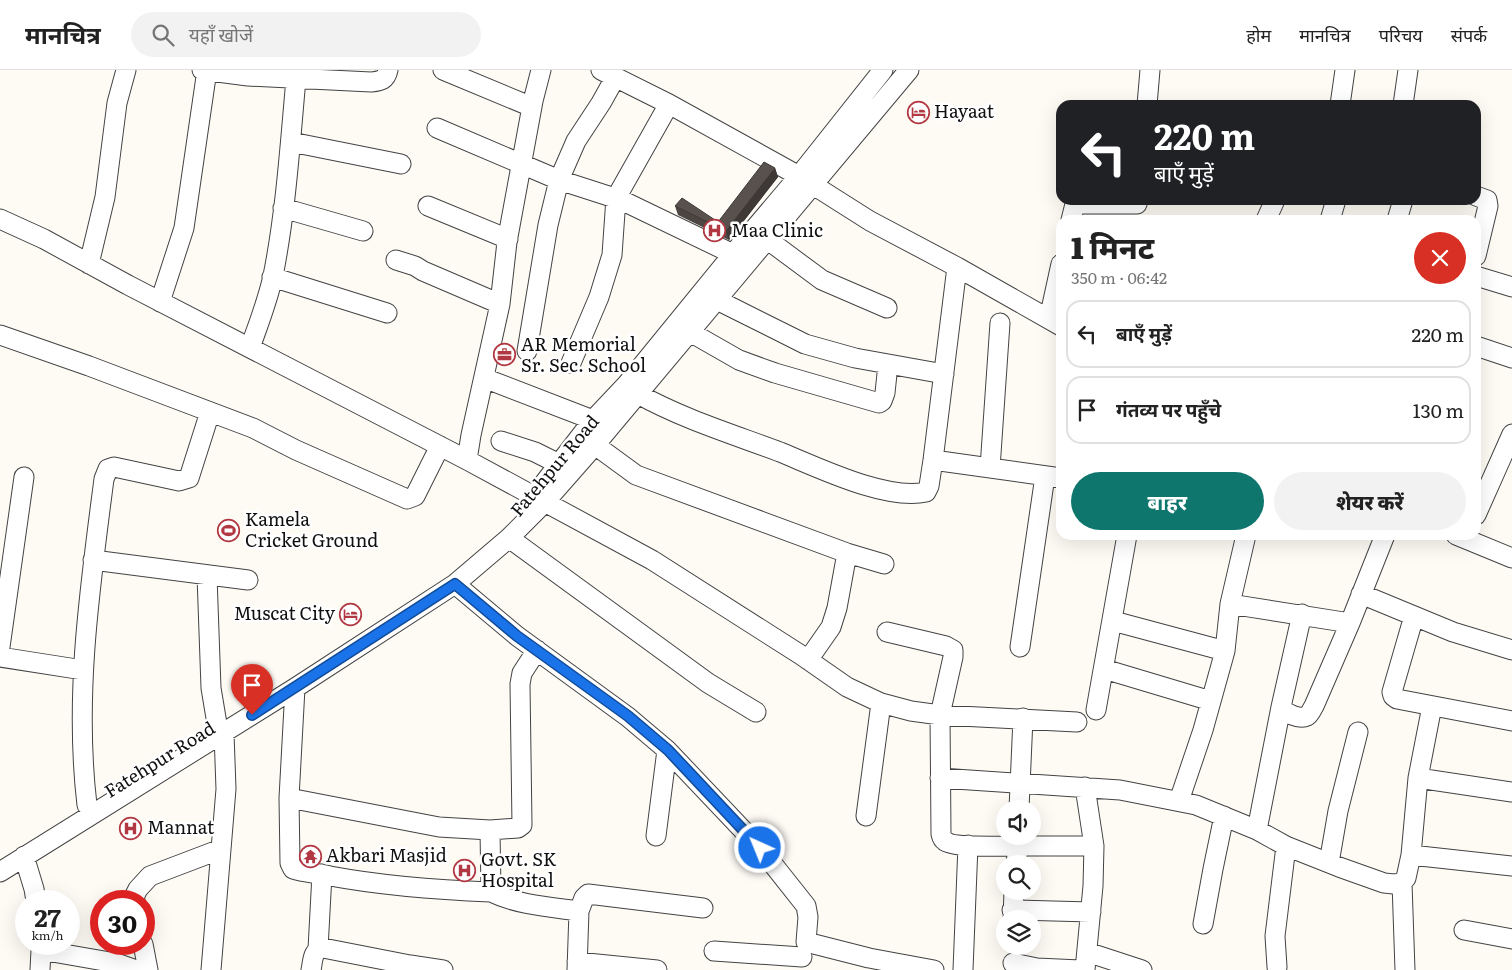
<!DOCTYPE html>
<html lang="hi">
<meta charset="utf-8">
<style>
:root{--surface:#fff;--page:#f2f2f2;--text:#222;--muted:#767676;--line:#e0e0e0;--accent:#0f766e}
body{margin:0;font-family:Literata,"Noto Sans Devanagari",serif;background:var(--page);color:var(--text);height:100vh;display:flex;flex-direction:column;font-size:19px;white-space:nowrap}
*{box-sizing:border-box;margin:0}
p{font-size:16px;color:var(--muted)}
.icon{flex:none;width:28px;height:28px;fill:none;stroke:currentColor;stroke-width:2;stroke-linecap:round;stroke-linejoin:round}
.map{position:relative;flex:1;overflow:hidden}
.side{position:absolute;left:1056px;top:145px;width:425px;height:325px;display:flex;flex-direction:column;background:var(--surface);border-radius:15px;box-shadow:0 5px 20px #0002}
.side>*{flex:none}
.top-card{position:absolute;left:1056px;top:30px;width:425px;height:105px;border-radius:15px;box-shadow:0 5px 20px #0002;background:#202124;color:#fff;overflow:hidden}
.fabs{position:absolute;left:996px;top:730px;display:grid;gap:10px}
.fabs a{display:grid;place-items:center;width:45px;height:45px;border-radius:50%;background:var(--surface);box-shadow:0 5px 20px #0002;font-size:25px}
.speed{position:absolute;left:15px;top:820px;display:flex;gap:10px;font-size:25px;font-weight:700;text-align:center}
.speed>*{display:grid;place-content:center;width:65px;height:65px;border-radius:50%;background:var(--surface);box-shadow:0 5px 20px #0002;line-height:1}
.speed small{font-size:12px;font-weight:400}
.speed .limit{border:8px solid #d22;background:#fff;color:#111}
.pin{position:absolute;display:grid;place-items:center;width:42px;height:42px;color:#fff;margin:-51px -21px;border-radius:50% 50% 50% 0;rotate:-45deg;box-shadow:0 0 5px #0007}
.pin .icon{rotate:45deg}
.me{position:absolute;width:55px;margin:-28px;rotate:316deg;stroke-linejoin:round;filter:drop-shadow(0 0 4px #0008)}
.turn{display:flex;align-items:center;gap:18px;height:105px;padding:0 15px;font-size:22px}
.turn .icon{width:65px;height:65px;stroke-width:2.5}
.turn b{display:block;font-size:35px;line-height:42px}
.round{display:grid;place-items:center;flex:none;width:52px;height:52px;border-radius:26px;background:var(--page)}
.head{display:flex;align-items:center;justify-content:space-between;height:85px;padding:0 15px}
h1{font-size:30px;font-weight:800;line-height:38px}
.action{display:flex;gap:10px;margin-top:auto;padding:10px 15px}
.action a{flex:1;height:58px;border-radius:30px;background:var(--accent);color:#fff;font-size:20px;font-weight:800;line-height:58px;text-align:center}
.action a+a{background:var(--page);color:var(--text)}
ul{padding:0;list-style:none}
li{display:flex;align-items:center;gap:15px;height:68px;margin:0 10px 8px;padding:0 5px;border:2px solid var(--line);border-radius:15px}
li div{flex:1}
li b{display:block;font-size:19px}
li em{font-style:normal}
header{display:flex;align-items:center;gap:30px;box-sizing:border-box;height:70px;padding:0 25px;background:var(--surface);border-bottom:1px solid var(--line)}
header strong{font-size:24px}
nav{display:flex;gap:28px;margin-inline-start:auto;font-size:18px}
.search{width:350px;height:45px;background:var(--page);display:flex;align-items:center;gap:12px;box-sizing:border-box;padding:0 18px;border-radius:28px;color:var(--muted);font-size:19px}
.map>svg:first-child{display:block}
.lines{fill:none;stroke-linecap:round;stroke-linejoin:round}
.minor-casing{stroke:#434343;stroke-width:21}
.minor{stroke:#fff;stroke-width:19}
.wall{fill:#4c4643}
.shaded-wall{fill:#3e3937}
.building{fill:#58514e;stroke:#3e3937}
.route-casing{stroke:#114b97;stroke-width:12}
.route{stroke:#1a73e8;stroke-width:9}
.labels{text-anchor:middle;stroke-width:5;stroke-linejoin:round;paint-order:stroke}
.poi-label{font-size:18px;fill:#101010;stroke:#fff;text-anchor:start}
.street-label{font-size:18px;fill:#101010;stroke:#fff}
</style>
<header>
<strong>मानचित्र</strong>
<div class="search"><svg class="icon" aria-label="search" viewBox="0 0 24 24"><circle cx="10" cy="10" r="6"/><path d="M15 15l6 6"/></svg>यहाँ खोजें</div>
<nav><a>होम</a><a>मानचित्र</a><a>परिचय</a><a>संपर्क</a></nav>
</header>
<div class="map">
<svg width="1512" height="900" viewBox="0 0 1512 900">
<rect width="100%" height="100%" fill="#fefbf5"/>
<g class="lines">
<defs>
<path id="minor" d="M 202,0 L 248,6 L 371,12 C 381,11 386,10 388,0
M 443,0 L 532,37
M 601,0 L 669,34 L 799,106 L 870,151 L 957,197 L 1061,256
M 1147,35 L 1150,0
M 1340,35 L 1345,0
M 1403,35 L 1408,0
M 437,58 L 559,110 L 621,130 L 733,184
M 291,72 L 401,94
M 1476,126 L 1487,130 L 1488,136 L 1476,186
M 428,136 L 508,169
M 283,138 L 363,161
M 0,149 L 44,169 L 128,215 L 467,390 L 652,490 L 801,585 L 847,617 L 881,633 L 911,641 L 940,645 L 1077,652
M 1071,150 L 1075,134 L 1137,134 L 1138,130
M 1266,150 L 1275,130
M 1330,150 L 1336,130
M 1397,150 L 1403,130
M 768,170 L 822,210 L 887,238
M 396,190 L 415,196 L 423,201 L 500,234
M 89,194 L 105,127 L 117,33 L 126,0
M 1476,206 L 1512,217
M 272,207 L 387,243
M 717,230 L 805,274 L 855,288 L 944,304
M 160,232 L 184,158 L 207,0
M 1049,249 L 1061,194
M 690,262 L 739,290 L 775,303 L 879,333 L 882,331 L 885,323 L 888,294
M 0,265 L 89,296 L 253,358 L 296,380 L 407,429 L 415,426 L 440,376
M 1476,276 L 1512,288
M 250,278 C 258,255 268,230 273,206 C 286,141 290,74 296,9
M 527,281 L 548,155 L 559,110 L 576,71 L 601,33 L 615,8
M 571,293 L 599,227 L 612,185 L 616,128 L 669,34
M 484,308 L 593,350
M 638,324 C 683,349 732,364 780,382 C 817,397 886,431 926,422 L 929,416 L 933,390 L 957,197
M 501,371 L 535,382 L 559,394
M 595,375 L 636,405 L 847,483 L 884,494
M 467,390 L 471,365 L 500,234 L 507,172 L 533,31 L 541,0
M 933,390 L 1061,408
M 990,398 L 1000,253
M 531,430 L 593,350 L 627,314 L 733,184 L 799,106 L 883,0
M 1476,445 L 1512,364
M 1456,465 L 1512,488
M 509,468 L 708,613 L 756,642
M 93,490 L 248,510
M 207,506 L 211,618 L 217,654
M 455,514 L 517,566 L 628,647 L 667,680 L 760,778 L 806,836 L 808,847 L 806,872 L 869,888 L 934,900
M 1361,524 L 1453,562 L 1512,580
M 1230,534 L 1350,553
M 1302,544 L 1281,637 C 1285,643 1299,650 1307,646 C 1310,644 1312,639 1314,636 L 1350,553 L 1385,465
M 1414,546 L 1392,622 L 1393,626 L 1397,629 L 1512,651
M 1113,551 L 1225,581
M 887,562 L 946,576 L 953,580 L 953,587 L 940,645 L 941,764 C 942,768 942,769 945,771 C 953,778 1005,776 1018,776 L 1016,794
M 0,577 L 24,407
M 1020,577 L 1045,406
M 0,587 L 83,600
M 808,590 L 831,557 L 837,538 L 847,483
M 1104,599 L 1211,631
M 295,618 L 289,728 L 290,793 L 293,799 C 305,803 318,803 330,806 C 384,816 437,820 491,822
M 1096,640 L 1127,465
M 940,708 L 1120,720 L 1196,735 L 1257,760 L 1286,776 L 1339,797 L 1384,813 L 1394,814 L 1402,813 L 1406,808 L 1411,785 L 1418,708 L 1432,636
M 1418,708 L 1512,722
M 1085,717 L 1094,776
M 289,728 L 439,757 L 490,760 L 491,822 C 518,835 549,837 579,841 L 584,828 L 588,824 L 703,838
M 1179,731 L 1203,660 L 1225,581 L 1230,534 L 1246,465
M 87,735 C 74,626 90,517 104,409 L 108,399 L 114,397 L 179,411 L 189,408 L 210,342
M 1019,739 L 1023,648
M 866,746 L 881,633
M 490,760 L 518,758 L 522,755 L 520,614 L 522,603 L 537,580
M 1257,760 L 1281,637
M 656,766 L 667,680
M 1018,766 L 1018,776 L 1094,776 L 1093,816 L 1085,900
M 1411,785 L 1512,796
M 24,786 L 34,819 L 36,831
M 1329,793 L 1338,741 L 1358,662
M 0,802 L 295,618 L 455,514 L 509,468 L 544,433 L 595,375 L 909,0
M 1402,813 L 1405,900
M 135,831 L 134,827 L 138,819 L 150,806 L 221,779
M 1012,840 L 1091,842
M 1013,849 L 1014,821
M 1203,854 L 1213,799 L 1224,746
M 1464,860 L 1512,869
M 41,874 L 41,880 L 116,893 L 136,900
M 143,874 L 148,900
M 318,879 L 322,804
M 714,881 L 802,887
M 1087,882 L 1142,900
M 577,892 L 657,900
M 1013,893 L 1037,898 L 1080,900
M 1277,897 L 1275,866 L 1286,776
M 40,900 L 41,880
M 211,900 L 226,719 L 224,663
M 311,900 C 313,891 312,880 323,878 L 410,895 L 443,900
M 577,900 L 579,841
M 963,900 L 968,775"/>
</defs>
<use href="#minor" class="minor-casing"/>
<use href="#minor" class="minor"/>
</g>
<path class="wall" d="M 775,98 L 778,107 L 729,170 L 678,145 L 675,136 L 718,152 Z"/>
<path class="shaded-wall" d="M 775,98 L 778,107 L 729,170 L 726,161 Z"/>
<path class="building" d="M 764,92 L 775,98 L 726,161 L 675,136 L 682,128 L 718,152 Z"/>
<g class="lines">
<defs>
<path id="route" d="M 252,645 L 455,514 L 517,566 L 628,646 L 668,680 L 760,778"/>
</defs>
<use href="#route" class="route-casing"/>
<use href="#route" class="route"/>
</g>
<defs>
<symbol id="hotel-ring" viewBox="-11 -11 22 22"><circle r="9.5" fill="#fff" stroke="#b13842" stroke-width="1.5"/><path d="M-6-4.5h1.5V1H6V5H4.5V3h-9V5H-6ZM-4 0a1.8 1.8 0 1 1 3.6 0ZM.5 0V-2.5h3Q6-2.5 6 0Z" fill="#b13842"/></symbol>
<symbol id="hospital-ring" viewBox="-11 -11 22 22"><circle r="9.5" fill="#fff" stroke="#b13842" stroke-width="1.5"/><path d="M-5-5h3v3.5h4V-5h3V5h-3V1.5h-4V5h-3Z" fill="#b13842"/></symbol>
<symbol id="office-ring" viewBox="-11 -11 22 22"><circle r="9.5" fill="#fff" stroke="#b13842" stroke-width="1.5"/><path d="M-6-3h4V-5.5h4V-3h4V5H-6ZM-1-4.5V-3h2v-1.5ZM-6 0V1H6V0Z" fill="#b13842"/></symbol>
<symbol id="stadium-ring" viewBox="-11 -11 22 22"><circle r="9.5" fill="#fff" stroke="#b13842" stroke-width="1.5"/><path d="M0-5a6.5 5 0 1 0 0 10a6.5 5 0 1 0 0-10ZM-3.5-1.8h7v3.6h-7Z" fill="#b13842"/></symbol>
<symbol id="temple-ring" viewBox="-11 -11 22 22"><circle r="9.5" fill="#fff" stroke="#b13842" stroke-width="1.5"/><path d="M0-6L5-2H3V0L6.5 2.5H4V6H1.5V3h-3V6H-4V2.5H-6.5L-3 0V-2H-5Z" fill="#b13842"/></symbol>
</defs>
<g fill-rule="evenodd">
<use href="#hotel-ring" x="906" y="30" width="25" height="25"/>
<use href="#hospital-ring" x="702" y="148" width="25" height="25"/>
<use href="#office-ring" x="492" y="272" width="25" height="25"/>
<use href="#stadium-ring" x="216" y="448" width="25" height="25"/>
<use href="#hotel-ring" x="338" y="532" width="25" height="25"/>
<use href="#hospital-ring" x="118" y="746" width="25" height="25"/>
<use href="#temple-ring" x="298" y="774" width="25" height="25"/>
<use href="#hospital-ring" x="452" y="788" width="25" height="25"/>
</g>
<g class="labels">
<g class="poi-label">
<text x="934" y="48">Hayaat</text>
<text x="731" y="167">Maa Clinic</text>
<text x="521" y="281">AR Memorial<tspan x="521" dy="21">Sr. Sec. School</tspan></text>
<text x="245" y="456">Kamela<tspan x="245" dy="21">Cricket Ground</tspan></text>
<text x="335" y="550" text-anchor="end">Muscat City</text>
<text x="147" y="764">Mannat</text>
<text x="326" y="792">Akbari Masjid</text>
<text x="481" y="796">Govt. SK<tspan x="481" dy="21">Hospital</tspan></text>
</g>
<g class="street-label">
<text transform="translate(555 396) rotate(-50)" y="6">Fatehpur Road</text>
<text transform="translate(160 690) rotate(-32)" y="6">Fatehpur Road</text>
</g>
</g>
</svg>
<div class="fabs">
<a><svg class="icon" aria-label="sound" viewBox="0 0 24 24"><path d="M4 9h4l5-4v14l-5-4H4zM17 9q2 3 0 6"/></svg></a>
<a><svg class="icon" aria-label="search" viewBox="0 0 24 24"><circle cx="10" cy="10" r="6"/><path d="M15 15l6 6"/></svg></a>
<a><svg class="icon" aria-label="layers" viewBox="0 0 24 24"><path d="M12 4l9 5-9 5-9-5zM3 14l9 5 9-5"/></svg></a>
</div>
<div class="speed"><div>27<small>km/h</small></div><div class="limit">30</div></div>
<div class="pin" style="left:252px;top:645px;background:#d93025"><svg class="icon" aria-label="arrive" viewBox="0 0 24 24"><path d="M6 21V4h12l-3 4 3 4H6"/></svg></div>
<svg class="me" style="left:760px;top:778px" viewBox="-20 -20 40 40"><circle r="17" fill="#1a73e8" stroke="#fff" stroke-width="3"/><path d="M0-11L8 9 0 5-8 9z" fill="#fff"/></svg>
<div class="top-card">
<div class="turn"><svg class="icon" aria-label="left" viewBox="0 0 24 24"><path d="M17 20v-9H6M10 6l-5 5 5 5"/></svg><div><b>220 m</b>बाएँ मुड़ें</div></div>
</div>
<section class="side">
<div class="head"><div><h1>1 मिनट</h1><p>350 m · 06:42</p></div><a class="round" style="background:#d93025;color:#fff"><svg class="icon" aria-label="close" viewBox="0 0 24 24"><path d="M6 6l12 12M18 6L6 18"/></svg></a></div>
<ul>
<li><svg class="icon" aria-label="left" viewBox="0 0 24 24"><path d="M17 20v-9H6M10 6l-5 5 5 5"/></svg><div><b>बाएँ मुड़ें</b></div><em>220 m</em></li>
<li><svg class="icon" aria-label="arrive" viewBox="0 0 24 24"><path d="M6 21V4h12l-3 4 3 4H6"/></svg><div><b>गंतव्य पर पहुँचे</b></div><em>130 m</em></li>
</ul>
<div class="action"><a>बाहर</a><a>शेयर करें</a></div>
</section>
</div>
